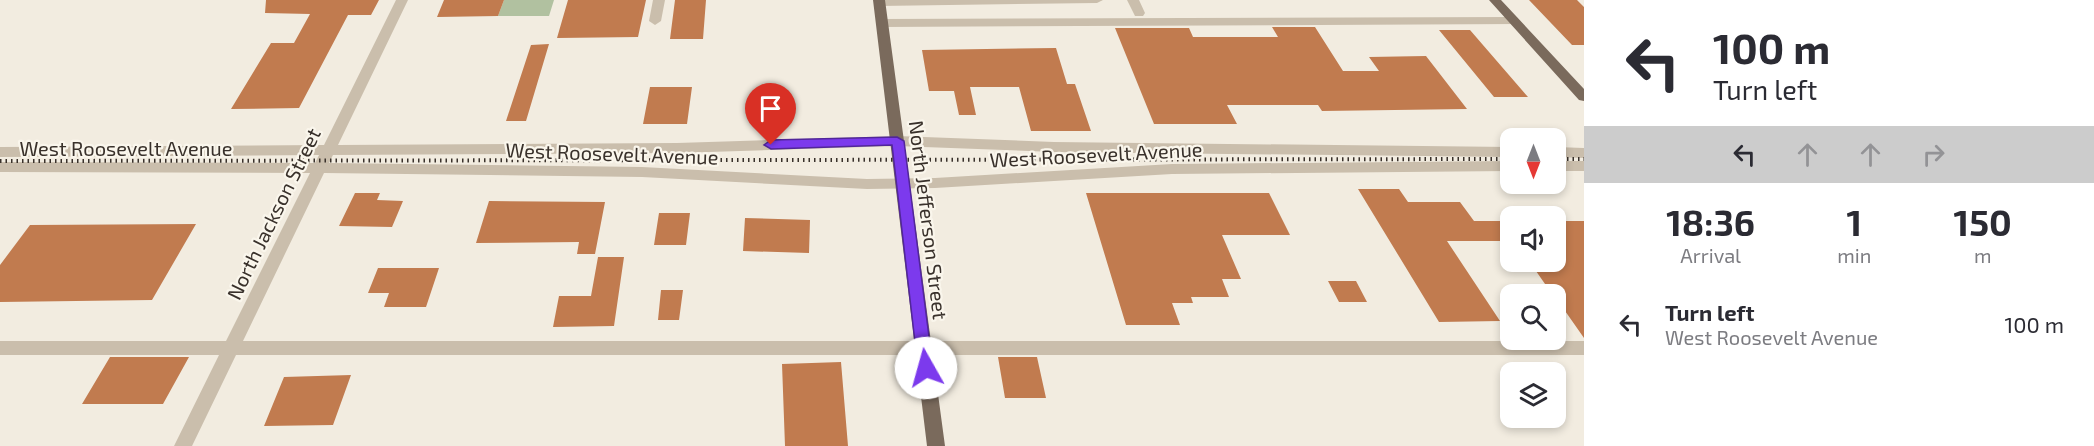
<!DOCTYPE html>
<style>
:root{--surface:#fff;--page:#f7f7f7;--text:#2b2b33;--muted:#7c7c81}
body{margin:0;font-family:"Exo 2",sans-serif;background:var(--page);color:var(--text);height:100vh;display:flex;flex-direction:column;font-size:22px;white-space:nowrap}
*{box-sizing:border-box;margin:0}
p{font-size:20px;color:var(--muted)}
.icon{flex:none;width:33px;height:33px;fill:none;stroke:currentColor;stroke-width:2;stroke-linecap:round;stroke-linejoin:round}
.map{position:relative;flex:1;overflow:hidden}
.panel{display:flex;flex-direction:column;background:var(--surface);width:510px}
.panel>*{flex:none}
.guide{background:#fff;color:var(--text);overflow:hidden}
.needle{width:39px;rotate:180deg}
.controls{position:absolute;left:1500px;top:128px;display:grid;gap:12px}
.controls a{display:grid;place-items:center;width:66px;height:66px;border-radius:12px;background:var(--surface);box-shadow:0 3px 9px #0003;font-size:30px}
.pin{position:absolute;display:grid;place-items:center;width:51px;height:51px;color:#fff;margin:-62px -26px;border-radius:50% 50% 50% 0;rotate:-45deg;box-shadow:0 0 6px #0007}
.pin .icon{rotate:45deg}
.me{position:absolute;width:66px;margin:-33px;rotate:353deg;stroke-linejoin:round;filter:drop-shadow(0 0 4px #0008)}
.turn{display:flex;align-items:center;gap:21px;height:126px;padding:0 30px;font-size:27px}
.turn .icon{width:78px;height:78px;stroke-width:2.5}
.turn b{display:block;font-size:42px;line-height:51px}
.lanes{display:flex;align-items:center;height:57px;padding:0 30px;background:#0003;justify-content:center;gap:30px;direction:ltr}
.lanes .off{opacity:.35}
.eta{display:flex;justify-content:space-evenly;align-items:center;height:102px;text-align:center}
.eta b{font-size:36px;font-weight:700;line-height:42px}
ul{padding:0;list-style:none}
li{display:flex;align-items:center;gap:18px;height:78px;padding:0 30px}
li div{flex:1}
li b{display:block;font-size:22px}
li em{font-style:normal}
main{display:flex;flex:1;min-height:0}
.map>svg:first-child{display:block}
.green{fill:#b1c1a0}
.building{fill:#c17b4f}
.lines{fill:none;stroke-linecap:round;stroke-linejoin:round}
.minor{fill:#cabeac;fill-rule:evenodd}
.major{fill:#7a6a5c;fill-rule:evenodd}
.rail{stroke:#39312b;stroke-width:4;stroke-dasharray:1.5 4;stroke-linecap:butt}
.route{fill:#7c3aed;stroke:#51269a;stroke-width:1.5}
.labels{text-anchor:middle;stroke-width:4.5;stroke-linejoin:round;paint-order:stroke}
.street-label{font-size:20px;fill:#39312b;stroke:#faf6ec}
</style>
<main>
<div class="map">
<svg width="1584" height="446" viewBox="0 0 1584 446">
<rect width="100%" height="100%" fill="#f2ece0"/>
<path class="green" d="M 504,0 L 554,0 L 549,16 L 498,16 Z"/>
<path class="building" d="M 266,0 L 379,0 L 371,15 L 348,15 L 299,108 L 231,109 L 271,43 L 294,43 L 310,14 L 265,13 Z
M 444,0 L 504,0 L 498,16 L 437,17 Z
M 568,0 L 646,0 L 638,37 L 557,38 Z
M 675,0 L 706,0 L 703,39 L 670,39 Z
M 1529,0 L 1577,0 L 1584,7 L 1584,45 L 1572,45 Z
M 1272,27 L 1315,27 L 1343,71 L 1379,71 L 1369,57 L 1426,56 L 1467,109 L 1322,111 L 1318,105 L 1227,105 L 1237,124 L 1154,124 L 1115,28 L 1189,28 L 1193,37 L 1278,37 Z
M 1439,30 L 1470,30 L 1528,97 L 1494,97 Z
M 549,44 L 526,121 L 506,121 L 531,45 Z
M 1056,48 L 1067,84 L 1075,84 L 1091,131 L 1031,131 L 1019,87 L 970,87 L 976,115 L 959,115 L 954,91 L 929,91 L 922,50 Z
M 650,87 L 692,87 L 687,124 L 643,124 Z
M 1358,189 L 1399,189 L 1408,202 L 1460,202 L 1474,221 L 1510,221 L 1510,241 L 1447,241 L 1500,321 L 1439,322 Z
M 355,193 L 380,193 L 377,200 L 403,201 L 392,227 L 339,226 Z
M 1086,193 L 1269,193 L 1290,235 L 1222,235 L 1241,279 L 1222,279 L 1229,297 L 1191,297 L 1193,303 L 1172,303 L 1180,325 L 1126,325 Z
M 489,201 L 605,202 L 595,254 L 577,254 L 579,242 L 476,243 Z
M 659,213 L 690,213 L 686,245 L 654,245 Z
M 745,218 L 810,220 L 809,253 L 743,251 Z
M 1556,221 L 1584,221 L 1584,338 L 1556,298 L 1556,294 L 1552,294 L 1529,261 L 1556,261 Z
M 196,224 L 152,300 L 0,302 L 0,265 L 30,225 Z
M 598,257 L 624,257 L 614,326 L 553,327 L 559,296 L 591,296 Z
M 378,268 L 439,268 L 426,307 L 384,307 L 389,293 L 368,293 Z
M 1328,281 L 1356,281 L 1367,302 L 1339,302 Z
M 661,290 L 683,290 L 679,320 L 658,320 Z
M 110,357 L 189,357 L 163,404 L 82,404 Z
M 998,357 L 1037,357 L 1046,398 L 1005,398 Z
M 841,362 L 848,446 L 785,446 L 782,364 Z
M 351,375 L 333,425 L 264,426 L 284,377 Z"/>
<g class="lines">
<path class="minor" d="M 396,0 L 408,0 L 338,145 L 677,143 L 897,136 L 1054,142 L 1510,147 L 1510,157 L 1054,152 L 897,146 L 677,153 L 333,155 L 329,163 L 642,167 L 867,179 L 935,178 L 1172,164 L 1510,161 L 1510,171 L 1172,174 L 935,188 L 867,189 L 642,177 L 324,173 L 243,341 L 1584,341 L 1584,355 L 236,355 L 192,446 L 174,446 L 219,355 L 0,355 L 0,341 L 226,341 L 310,173 L 0,172 L 0,162 L 315,163 L 319,155 L 0,157 L 0,147 L 324,145 Z
M 653,0 L 665,0 L 661,21 L 655,25 L 649,21 Z
M 875,0 L 1103,0 L 1097,3 L 879,6 L 875,4 Z
M 1127,0 L 1139,0 L 1145,13 L 1143,16 L 1135,16 Z
M 1514,17 L 1518,18 L 1518,24 L 882,27 L 876,23 L 882,19 Z
M 1556,147 L 1584,148 L 1584,158 L 1556,157 Z
M 1556,161 L 1584,161 L 1584,171 L 1556,171 Z"/>
<path class="major" d="M 873,0 L 885,0 L 945,446 L 927,446 Z
M 1489,0 L 1501,0 L 1584,89 L 1584,101 L 1579,100 Z"/>
<path class="rail" d="M 1556,159 L 1584,159
M 0,161 L 1510,159"/>
</g>
<path class="route" d="M 897,137 L 904,141 L 933,368 L 931,373 L 926,375 L 920,373 L 918,368 L 892,145 L 771,149 L 764,145 L 771,140 Z"/>
<g class="labels">
<g class="street-label">
<text x="126" y="156">West Roosevelt Avenue</text>
<text transform="translate(612 154) rotate(2)" y="7">West Roosevelt Avenue</text>
<text transform="translate(1096 155) rotate(-3)" y="7">West Roosevelt Avenue</text>
<text transform="translate(274 214) rotate(-64)" y="7">North Jackson Street</text>
<text transform="translate(928 220) rotate(83)" y="7">North Jefferson Street</text>
</g>
</g>
</svg>
<div class="controls">
<a><svg class="needle" viewBox="-14 -14 28 28"><path d="M0-13l5 13h-10z" fill="#e53935"/><path d="M0 13l5-13h-10z" fill="#7c7c81"/></svg></a>
<a><svg class="icon" aria-label="sound" viewBox="0 0 24 24"><path d="M4 9h4l5-4v14l-5-4H4zM17 9q2 3 0 6"/></svg></a>
<a><svg class="icon" aria-label="search" viewBox="0 0 24 24"><circle cx="10" cy="10" r="6"/><path d="M15 15l6 6"/></svg></a>
<a><svg class="icon" aria-label="layers" viewBox="0 0 24 24"><path d="M12 4l9 5-9 5-9-5zM3 14l9 5 9-5"/></svg></a>
</div>
<div class="pin" style="left:771px;top:145px;background:#d93025"><svg class="icon" aria-label="arrive" viewBox="0 0 24 24"><path d="M6 21V4h12l-3 4 3 4H6"/></svg></div>
<svg class="me" style="left:926px;top:368px" viewBox="-20 -20 40 40"><circle r="19" fill="#fff"/><path d="M0-13L10 11 0 6-10 11z" fill="#7c3aed"/></svg>
</div>
<section class="panel">
<div class="guide">
<div class="turn"><svg class="icon" aria-label="left" viewBox="0 0 24 24"><path d="M17 20v-9H6M10 6l-5 5 5 5"/></svg><div><b>100 m</b>Turn left</div></div>
<div class="lanes"><svg class="icon" aria-label="left" viewBox="0 0 24 24"><path d="M17 20v-9H6M10 6l-5 5 5 5"/></svg><svg class="icon off" aria-label="ahead" viewBox="0 0 24 24"><path d="M12 20V5M6 11l6-6 6 6"/></svg><svg class="icon off" aria-label="ahead" viewBox="0 0 24 24"><path d="M12 20V5M6 11l6-6 6 6"/></svg><svg class="icon off" aria-label="right" viewBox="0 0 24 24"><path d="M7 20v-9h11M14 6l5 5-5 5"/></svg></div>
</div>
<div class="eta">
<div><b>18:36</b><p>Arrival</p></div>
<div><b>1</b><p>min</p></div>
<div><b>150</b><p>m</p></div>
</div>
<ul>
<li><svg class="icon" aria-label="left" viewBox="0 0 24 24"><path d="M17 20v-9H6M10 6l-5 5 5 5"/></svg><div><b>Turn left</b><p>West Roosevelt Avenue</p></div><em>100 m</em></li>
</ul>
</section>
</main>
